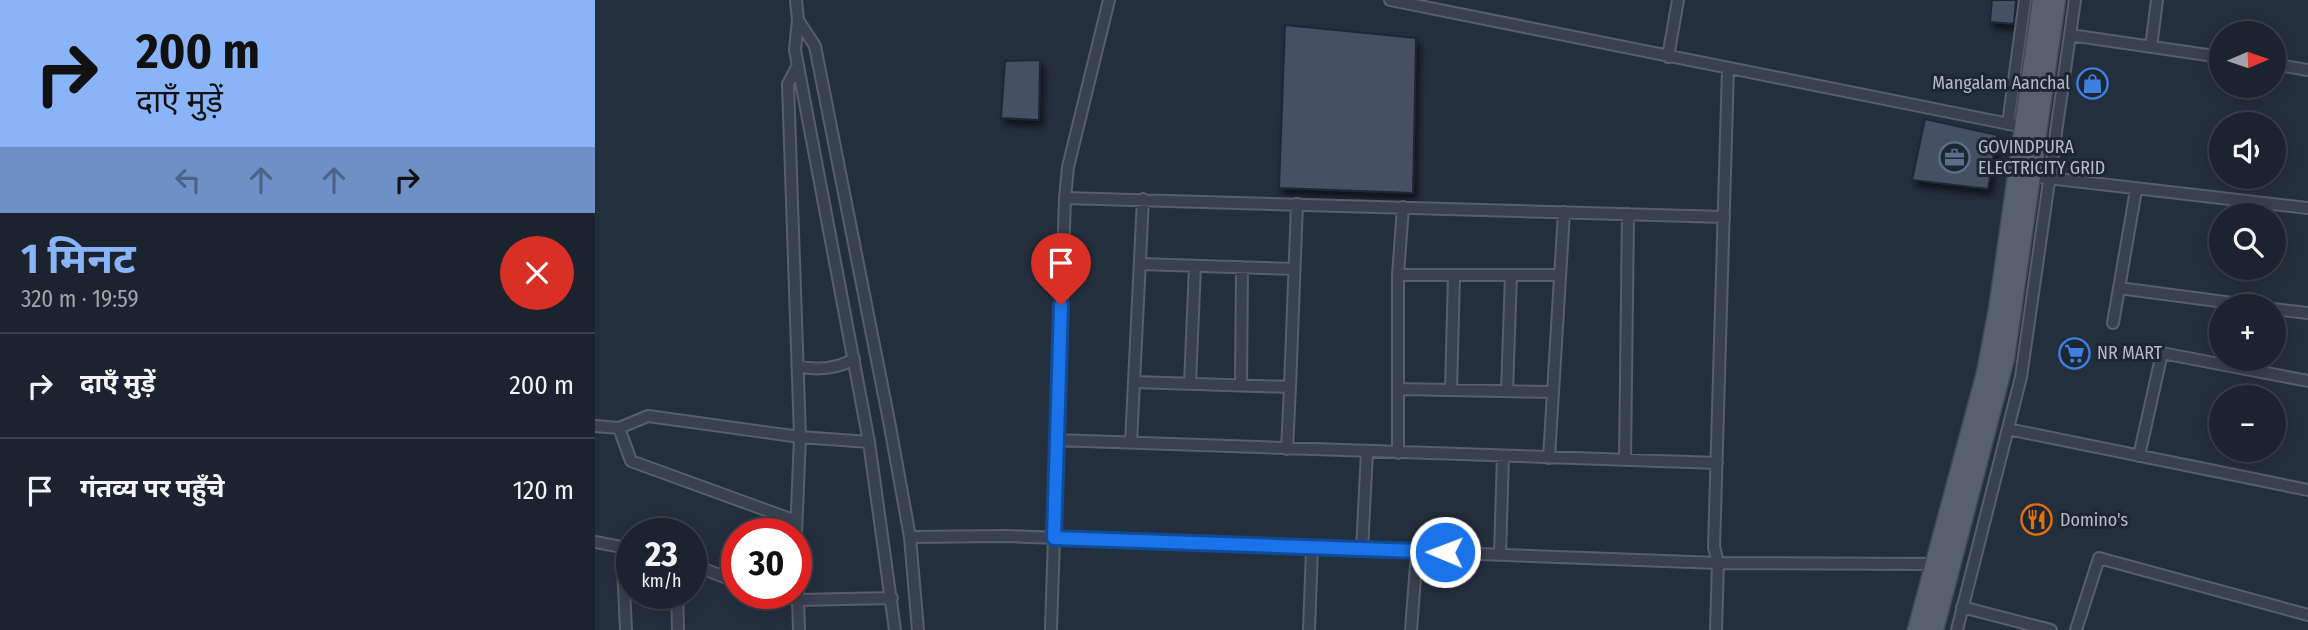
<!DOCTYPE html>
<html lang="hi">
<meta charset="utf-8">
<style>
:root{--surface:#1b232e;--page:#282f3a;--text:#f1f3f6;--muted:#a0a4aa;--line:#39404a;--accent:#8ab4f8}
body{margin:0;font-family:"Fira Sans Condensed","Noto Sans Devanagari",sans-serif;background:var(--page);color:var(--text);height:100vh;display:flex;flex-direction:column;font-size:26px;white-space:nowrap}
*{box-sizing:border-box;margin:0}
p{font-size:23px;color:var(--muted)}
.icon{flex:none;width:38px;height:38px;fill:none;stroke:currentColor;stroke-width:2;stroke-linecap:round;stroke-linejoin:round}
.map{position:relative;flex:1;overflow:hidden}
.side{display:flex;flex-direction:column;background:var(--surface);width:595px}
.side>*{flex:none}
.banner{background:#8ab4f8;color:#111;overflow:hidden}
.needle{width:46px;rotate:88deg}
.fabs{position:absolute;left:1614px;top:21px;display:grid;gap:14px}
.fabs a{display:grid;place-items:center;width:77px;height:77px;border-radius:50%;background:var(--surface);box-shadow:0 4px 18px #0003,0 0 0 2px var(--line);font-size:35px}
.speed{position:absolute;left:21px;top:518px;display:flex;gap:14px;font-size:35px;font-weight:700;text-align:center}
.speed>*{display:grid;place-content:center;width:91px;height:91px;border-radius:50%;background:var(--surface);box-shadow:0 4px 18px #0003,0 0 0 2px var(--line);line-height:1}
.speed small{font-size:18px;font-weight:400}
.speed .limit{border:10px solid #d22;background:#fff;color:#111}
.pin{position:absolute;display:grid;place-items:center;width:60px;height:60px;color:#fff;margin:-72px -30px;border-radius:50% 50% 50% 0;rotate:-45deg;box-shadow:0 0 7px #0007}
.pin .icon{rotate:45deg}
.me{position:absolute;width:77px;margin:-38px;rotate:271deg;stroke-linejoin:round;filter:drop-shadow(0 0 5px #0008)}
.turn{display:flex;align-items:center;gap:24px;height:147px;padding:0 21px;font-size:32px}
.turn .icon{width:91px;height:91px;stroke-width:2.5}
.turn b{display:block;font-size:49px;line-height:60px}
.lanes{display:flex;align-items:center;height:66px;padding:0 21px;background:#0003;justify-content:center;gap:35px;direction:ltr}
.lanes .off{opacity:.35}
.round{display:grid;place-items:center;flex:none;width:74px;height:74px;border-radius:37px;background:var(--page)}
.overview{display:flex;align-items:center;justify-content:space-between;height:119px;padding:0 21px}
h1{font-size:42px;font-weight:700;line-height:52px;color:var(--accent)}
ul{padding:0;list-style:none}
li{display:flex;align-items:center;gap:21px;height:105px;padding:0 21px;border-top:2px solid var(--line)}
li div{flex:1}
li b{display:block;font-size:26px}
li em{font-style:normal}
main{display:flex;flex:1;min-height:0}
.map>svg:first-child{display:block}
.building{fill:#455162;stroke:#1f2835;stroke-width:2;filter:url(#shadow)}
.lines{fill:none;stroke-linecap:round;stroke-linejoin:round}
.street-casing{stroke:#565f6c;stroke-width:14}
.primary-casing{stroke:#414a57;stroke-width:21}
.street{stroke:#38414e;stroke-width:10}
.primary{stroke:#56606e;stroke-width:18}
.route-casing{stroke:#114b97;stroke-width:18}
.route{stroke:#1a73e8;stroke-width:12}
.labels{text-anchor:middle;stroke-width:6;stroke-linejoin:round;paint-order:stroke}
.poi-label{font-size:18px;fill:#b4bcc9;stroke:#1d2633;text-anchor:start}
</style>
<main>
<section class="side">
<div class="banner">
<div class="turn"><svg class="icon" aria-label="right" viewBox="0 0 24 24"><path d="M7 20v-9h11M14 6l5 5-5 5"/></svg><div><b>200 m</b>दाएँ मुड़ें</div></div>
<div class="lanes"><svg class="icon off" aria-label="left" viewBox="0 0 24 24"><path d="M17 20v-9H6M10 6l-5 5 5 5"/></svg><svg class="icon off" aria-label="ahead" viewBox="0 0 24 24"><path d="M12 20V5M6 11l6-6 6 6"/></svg><svg class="icon off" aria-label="ahead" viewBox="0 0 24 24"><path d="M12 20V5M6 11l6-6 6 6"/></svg><svg class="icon" aria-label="right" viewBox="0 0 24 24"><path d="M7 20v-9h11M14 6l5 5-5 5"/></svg></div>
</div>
<div class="overview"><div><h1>1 मिनट</h1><p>320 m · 19:59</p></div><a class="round" style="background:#d93025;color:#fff"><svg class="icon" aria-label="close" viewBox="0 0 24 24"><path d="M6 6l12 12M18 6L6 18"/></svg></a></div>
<ul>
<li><svg class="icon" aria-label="right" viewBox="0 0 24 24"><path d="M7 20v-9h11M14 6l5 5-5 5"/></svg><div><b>दाएँ मुड़ें</b></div><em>200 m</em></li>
<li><svg class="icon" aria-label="arrive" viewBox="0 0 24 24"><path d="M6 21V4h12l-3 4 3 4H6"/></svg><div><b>गंतव्य पर पहुँचे</b></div><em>120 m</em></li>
</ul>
</section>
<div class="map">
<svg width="1713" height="630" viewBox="0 0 1713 630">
<defs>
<filter id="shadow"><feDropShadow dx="3.5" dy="6" stdDeviation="3.5" flood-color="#0009"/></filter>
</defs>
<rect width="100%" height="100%" fill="#242f3e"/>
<path class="building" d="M 1397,0 L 1421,0 L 1419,24 L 1395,22 Z
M 690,25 L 821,38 L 818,193 L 684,188 Z
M 445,60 L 444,120 L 406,118 L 410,61 Z
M 1330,119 L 1402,135 L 1393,189 L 1317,180 Z"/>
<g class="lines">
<defs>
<path id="street" d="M 201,0 L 203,20
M 795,0 L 1434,128
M 1475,35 L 1626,57
M 1556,47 L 1562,0
M 1073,57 L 1083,0
M 1678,64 L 1713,70
M 1413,124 L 1430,0
M 1436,176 L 1713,208
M 470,198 L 473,167 L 514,0
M 548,199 L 539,382 L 695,387 L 692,449
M 808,207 L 803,275 L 965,275
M 545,264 L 699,269
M 803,275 L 803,453
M 1524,288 L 1660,306
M 1678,309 L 1713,313
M 1518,323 L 1541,190
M 203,366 C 223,371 241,369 259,359
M 595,384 L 600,266
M 646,385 L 647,267
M 695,387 L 702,204
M 803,389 L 958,392
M 856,390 L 859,275
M 912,391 L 916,275
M 0,426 L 24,428 L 53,416 L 205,437 L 274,442
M 24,428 L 36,461 L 201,521
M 1413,429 L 1713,490
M 461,440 L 1122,463
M 536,443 L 539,382
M 1544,456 L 1567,353 L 1713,381
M 954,458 L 969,212
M 1030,460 L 1033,214
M 201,534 L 205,437 L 193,84 L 203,65
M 315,537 L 411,536 L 1123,563 L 1339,564
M 201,538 L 204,630
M 0,542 L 37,549
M 27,547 L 31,630
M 767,550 L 772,452
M 905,554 L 908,456
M 96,564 L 142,582
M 82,593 L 83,630
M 173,593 L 203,600 L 297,598
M 1367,607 L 1456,630
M 300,630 L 274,442 L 200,50 L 203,20 L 220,46 L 294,421 L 315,537 L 323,630
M 456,630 L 470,198 L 1129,217
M 714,630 L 717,549
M 816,630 L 822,552
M 1121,630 L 1123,563 L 1119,547 L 1133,69
M 1362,630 L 1426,377 L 1480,0
M 1481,630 L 1504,558 L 1713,615"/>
<path id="primary" d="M 1322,630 L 1391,373 L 1403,310 L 1447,0
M 1339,630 L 1410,358 L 1461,0"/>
</defs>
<use href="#street" class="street-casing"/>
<use href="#primary" class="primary-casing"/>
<use href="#street" class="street"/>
<use href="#primary" class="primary"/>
</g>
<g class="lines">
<defs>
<path id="route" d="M 466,305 L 459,538 L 850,552"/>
</defs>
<use href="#route" class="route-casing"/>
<use href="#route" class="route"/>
</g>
<defs>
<symbol id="shop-ring" viewBox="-11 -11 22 22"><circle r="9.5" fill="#1d2633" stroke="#3f7fe0" stroke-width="1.5"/><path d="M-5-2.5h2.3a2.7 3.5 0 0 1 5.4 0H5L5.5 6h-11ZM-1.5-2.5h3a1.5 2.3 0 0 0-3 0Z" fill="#3f7fe0"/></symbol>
<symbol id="office-ring" viewBox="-11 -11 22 22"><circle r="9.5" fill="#1d2633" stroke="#5c6f8a" stroke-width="1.5"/><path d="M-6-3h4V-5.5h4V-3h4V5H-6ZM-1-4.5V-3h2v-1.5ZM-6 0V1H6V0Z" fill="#5c6f8a"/></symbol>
<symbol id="supermarket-ring" viewBox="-11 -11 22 22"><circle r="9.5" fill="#1d2633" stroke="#3f7fe0" stroke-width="1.5"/><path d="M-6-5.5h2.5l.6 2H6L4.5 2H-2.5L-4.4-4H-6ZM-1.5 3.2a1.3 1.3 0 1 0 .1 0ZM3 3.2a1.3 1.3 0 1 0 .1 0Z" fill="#3f7fe0"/></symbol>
<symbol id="restaurant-ring" viewBox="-11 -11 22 22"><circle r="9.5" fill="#1d2633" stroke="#e8710a" stroke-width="1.5"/><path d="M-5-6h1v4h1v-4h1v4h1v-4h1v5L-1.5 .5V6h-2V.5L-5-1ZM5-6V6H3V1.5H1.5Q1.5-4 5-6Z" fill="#e8710a"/></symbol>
</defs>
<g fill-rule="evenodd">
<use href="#shop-ring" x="1480" y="66" width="35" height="35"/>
<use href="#office-ring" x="1342" y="140" width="35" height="35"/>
<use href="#supermarket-ring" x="1462" y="336" width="35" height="35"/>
<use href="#restaurant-ring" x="1424" y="502" width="35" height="35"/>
</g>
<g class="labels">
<g class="poi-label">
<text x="1475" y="89" text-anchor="end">Mangalam Aanchal</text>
<text x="1383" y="153">GOVINDPURA<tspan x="1383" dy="21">ELECTRICITY GRID</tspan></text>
<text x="1502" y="359">NR MART</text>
<text x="1465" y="526">Domino's</text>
</g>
</g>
</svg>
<div class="fabs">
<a><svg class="needle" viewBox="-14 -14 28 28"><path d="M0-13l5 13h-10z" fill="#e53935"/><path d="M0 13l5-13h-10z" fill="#a0a4aa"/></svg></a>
<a><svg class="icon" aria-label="sound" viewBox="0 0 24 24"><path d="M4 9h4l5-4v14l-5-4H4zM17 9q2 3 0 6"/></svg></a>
<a><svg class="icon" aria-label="search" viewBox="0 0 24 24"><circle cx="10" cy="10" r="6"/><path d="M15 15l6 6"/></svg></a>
<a>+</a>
<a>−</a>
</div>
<div class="speed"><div>23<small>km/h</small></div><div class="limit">30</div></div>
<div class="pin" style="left:466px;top:305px;background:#d93025"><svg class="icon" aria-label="arrive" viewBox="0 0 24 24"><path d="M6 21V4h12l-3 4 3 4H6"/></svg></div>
<svg class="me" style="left:850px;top:552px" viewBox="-20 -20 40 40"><circle r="17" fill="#1a73e8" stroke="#fff" stroke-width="3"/><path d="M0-11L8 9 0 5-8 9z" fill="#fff"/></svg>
</div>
</main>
